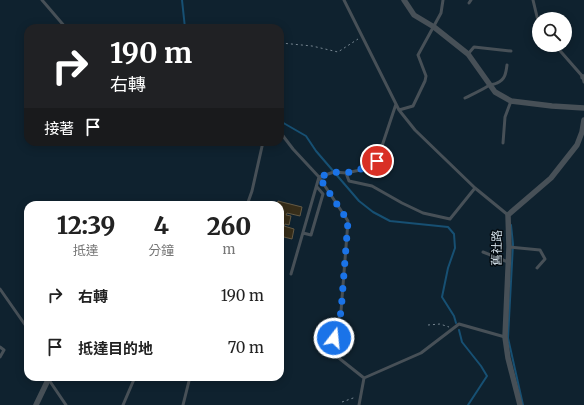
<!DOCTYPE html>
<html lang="zh-TW">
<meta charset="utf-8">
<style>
:root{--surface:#fff;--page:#f6f6f6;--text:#222;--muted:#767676}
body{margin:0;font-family:Merriweather,"Noto Sans TC",serif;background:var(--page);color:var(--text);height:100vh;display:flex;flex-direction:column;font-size:15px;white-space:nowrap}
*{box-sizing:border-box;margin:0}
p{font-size:13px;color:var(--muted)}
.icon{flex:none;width:22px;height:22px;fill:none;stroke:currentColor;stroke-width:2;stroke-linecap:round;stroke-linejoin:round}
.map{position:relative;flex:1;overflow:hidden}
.panel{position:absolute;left:24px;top:201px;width:260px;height:180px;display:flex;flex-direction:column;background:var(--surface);border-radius:12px;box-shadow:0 2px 10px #0003}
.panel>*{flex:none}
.guide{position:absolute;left:24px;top:24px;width:260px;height:122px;border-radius:12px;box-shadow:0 2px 10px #0003;background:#202124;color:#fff;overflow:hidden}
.buttons{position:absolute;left:532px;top:12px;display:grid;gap:8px}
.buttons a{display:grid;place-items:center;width:40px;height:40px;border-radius:50%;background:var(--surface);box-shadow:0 2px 10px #0003;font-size:20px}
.pin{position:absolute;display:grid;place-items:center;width:34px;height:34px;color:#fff;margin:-17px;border:2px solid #fff;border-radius:50%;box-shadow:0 1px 4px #0007}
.me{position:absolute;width:44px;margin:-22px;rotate:16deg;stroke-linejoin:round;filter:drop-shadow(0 0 3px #0008)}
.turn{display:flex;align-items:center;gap:14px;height:84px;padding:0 20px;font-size:18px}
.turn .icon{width:52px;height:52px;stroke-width:2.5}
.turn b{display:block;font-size:28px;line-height:34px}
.then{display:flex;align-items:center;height:38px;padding:0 20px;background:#0003;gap:8px;font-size:15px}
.eta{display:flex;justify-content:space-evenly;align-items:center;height:68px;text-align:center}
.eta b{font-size:24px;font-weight:800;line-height:28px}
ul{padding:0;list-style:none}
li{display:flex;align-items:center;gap:12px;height:52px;padding:0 20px}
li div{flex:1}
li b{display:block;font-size:15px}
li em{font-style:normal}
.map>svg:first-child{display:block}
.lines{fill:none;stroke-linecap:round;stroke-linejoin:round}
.stream{stroke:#175073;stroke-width:2}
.building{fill:#362d19;stroke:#645a45}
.path{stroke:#768590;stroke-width:1;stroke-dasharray:2 3;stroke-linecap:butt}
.lane{stroke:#475057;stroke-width:3}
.street{stroke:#475057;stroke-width:5.5}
.route{stroke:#1a73e8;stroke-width:7;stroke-dasharray:0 12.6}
.labels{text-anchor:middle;stroke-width:3;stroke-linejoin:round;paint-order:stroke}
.street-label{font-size:12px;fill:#cfdbe4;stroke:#040b10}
</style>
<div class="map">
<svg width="584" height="405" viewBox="0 0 584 405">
<rect width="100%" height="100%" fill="#0f222f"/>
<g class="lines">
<path class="stream" d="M 182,0 L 185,28
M 280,121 L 306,136 L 316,151 L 359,201 L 373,212 L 390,221 L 448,227 L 454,234 L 455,248 L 448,268 L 442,297 L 454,316 L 456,323
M 511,225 L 513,244 L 508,338 L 523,405
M 459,330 L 462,342 L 481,366 L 487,376 L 468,405"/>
</g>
<path class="building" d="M 278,201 L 302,207 L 300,216 L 287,213 L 286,215 L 291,216 L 289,225 L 285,224 L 284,226 L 294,229 L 292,239 L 280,236 L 280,205 L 277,205 Z"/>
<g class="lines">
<path class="path" d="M 280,58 L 281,43 L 312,46 L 338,52 L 358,39
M 428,325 L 440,324 L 449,327
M 342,402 L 356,397"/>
<path class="lane" d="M 42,0 L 66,28
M 344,0 L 399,110 L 415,130 L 475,188 L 508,215
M 533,0 L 539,25
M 469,3 L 471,0
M 555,45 L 583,77 L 584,82
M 468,54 L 474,47 L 511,51
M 465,98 C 473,94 480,91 488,86 C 491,84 493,85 497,83 C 505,80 506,73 507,65
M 399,110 L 413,106 L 425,81 L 426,76 L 418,55 L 441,13 L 443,0
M 280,132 L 293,149 L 319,177 L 348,221 L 341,311 L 330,351 L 364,378 L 421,353 L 459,324 L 505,337
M 503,143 L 505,117 L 511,101
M 346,173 L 349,181 L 372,186 L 402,203 L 423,213 L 450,219 L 475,188
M 247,205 L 252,191 L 263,142
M 303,233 L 311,235 L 323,194 L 317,187
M 509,247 L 540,250 L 545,259 L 537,268
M 483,252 L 508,262
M 291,274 L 319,177 L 334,172 L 346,173 L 365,169 L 377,161 L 396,104
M 0,289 L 28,329
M 0,347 L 4,350 L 0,357
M 47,377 L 66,405
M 123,405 L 135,377
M 183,405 L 190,377
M 359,405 L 364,378"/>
<path class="street" d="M 404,0 L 414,15 L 434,27 L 468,54 L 495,92 L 511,101 L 552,106 L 584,108
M 583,77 L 584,77
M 36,405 L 48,380
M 520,405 L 508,358 L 505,337 L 509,247 L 508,215 L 551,178 L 577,145 L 582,132 L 584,120"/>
</g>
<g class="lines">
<path class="route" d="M 334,338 L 341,312 L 348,221 L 319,177 L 334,172 L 346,173 L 365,168 L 377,161"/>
</g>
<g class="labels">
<g class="street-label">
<text transform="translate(497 248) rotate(-89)" y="4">舊社路</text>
</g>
</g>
</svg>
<div class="buttons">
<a><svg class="icon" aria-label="search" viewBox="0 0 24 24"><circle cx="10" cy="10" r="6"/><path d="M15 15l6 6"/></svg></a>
</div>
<div class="pin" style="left:377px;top:161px;background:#d93025"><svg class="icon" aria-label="arrive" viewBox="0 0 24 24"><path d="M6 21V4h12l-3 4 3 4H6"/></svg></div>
<svg class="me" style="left:334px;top:338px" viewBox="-20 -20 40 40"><circle r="17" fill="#1a73e8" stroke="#fff" stroke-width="3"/><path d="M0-11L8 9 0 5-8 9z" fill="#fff"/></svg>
<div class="guide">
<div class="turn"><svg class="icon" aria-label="right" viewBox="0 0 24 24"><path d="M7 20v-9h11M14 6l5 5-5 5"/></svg><div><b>190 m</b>右轉</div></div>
<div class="then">接著<svg class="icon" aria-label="arrive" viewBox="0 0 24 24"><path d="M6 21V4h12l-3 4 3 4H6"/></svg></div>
</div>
<section class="panel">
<div class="eta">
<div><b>12:39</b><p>抵達</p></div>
<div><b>4</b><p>分鐘</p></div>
<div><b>260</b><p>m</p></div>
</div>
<ul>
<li><svg class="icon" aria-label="right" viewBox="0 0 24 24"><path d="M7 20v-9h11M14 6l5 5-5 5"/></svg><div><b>右轉</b></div><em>190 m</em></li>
<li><svg class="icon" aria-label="arrive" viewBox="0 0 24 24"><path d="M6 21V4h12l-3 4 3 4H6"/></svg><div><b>抵達目的地</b></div><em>70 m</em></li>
</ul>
</section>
</div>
